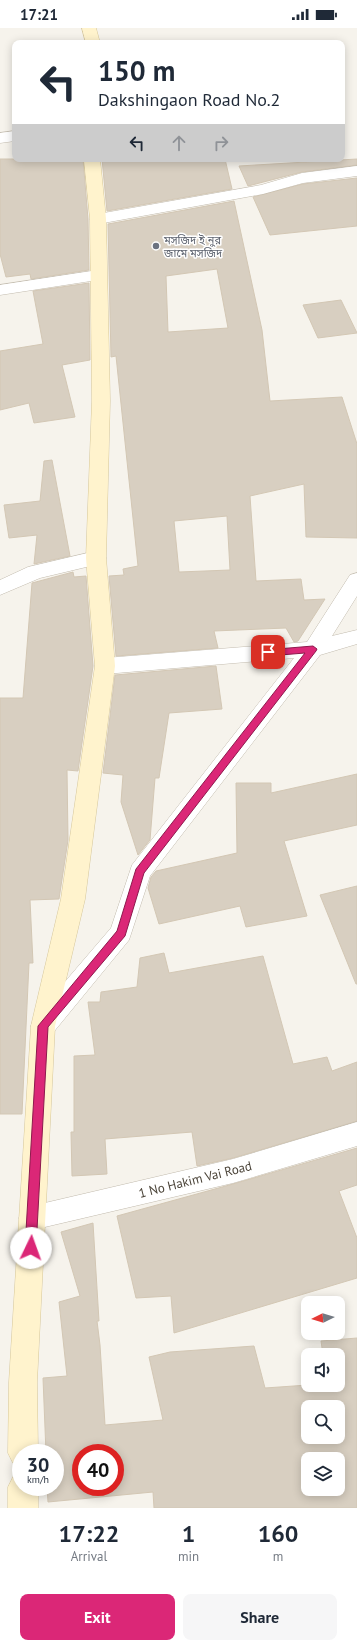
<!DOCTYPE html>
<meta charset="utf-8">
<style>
:root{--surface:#fff;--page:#f6f6f7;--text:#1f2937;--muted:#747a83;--accent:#db2777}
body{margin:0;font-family:"PT Sans","Noto Sans Bengali",sans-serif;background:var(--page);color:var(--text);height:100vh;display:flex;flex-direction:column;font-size:15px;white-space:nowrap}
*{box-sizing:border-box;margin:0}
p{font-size:13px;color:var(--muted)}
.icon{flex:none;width:22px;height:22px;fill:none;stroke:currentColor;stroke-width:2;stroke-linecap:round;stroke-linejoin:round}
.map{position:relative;height:1480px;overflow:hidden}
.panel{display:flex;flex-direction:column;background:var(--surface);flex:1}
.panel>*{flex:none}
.top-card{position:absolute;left:12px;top:12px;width:333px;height:122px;border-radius:8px;box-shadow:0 2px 10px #0003;background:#fff;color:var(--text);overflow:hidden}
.needle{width:26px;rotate:265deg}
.buttons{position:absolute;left:301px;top:1268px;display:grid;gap:8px}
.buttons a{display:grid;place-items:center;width:44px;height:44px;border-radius:8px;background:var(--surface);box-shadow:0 2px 10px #0003;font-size:20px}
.speed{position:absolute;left:12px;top:1416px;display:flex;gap:8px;font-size:20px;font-weight:700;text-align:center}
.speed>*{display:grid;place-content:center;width:52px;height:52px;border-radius:50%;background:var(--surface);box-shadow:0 2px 10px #0003;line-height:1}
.speed small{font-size:10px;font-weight:400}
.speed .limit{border:6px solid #d22;background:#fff;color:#111}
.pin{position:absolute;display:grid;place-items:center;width:34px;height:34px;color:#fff;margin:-17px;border-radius:8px;box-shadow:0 2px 6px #0006}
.me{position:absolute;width:44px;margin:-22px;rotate:3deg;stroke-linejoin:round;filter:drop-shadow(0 0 3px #0008)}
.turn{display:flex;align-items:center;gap:14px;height:84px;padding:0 20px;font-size:18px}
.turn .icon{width:52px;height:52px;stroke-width:2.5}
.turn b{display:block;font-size:28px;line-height:34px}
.lanes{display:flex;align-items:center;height:38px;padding:0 20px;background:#0003;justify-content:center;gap:20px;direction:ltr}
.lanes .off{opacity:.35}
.eta{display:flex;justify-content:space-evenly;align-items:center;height:68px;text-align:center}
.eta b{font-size:24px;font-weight:800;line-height:28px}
.button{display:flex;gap:8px;margin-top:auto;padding:8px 20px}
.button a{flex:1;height:46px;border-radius:8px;background:var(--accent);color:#fff;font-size:16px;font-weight:800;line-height:46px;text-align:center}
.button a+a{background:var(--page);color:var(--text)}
.status{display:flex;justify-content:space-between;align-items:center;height:28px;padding:0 20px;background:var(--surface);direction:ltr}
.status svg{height:11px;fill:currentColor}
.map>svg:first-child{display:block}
.building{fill:#d8cfc1;stroke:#d3c7b4;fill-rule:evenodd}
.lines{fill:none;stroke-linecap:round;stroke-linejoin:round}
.street-casing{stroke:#c2bbae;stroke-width:1}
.secondary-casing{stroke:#d6c79b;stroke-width:1}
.street{fill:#fff;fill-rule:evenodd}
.secondary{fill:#fff3cd;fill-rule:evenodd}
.route{fill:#db2777;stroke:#8e194d}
.worship-dot{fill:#6b7280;stroke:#fff;stroke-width:1.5}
.labels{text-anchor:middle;stroke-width:3;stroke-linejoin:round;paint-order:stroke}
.far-worship-label{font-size:11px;fill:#5b616d;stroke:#fff;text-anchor:start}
.street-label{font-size:13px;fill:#4b4439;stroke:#fff}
</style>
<div class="status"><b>17:21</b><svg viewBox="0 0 49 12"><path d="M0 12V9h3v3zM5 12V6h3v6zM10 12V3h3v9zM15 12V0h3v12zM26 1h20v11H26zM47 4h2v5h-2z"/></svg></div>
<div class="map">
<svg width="357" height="1480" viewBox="0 0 357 1480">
<rect width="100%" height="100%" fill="#f6f3ec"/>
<path class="building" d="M 0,131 L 83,131 L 88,191 L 89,242 L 31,251 L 30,246 L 6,249 L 0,226 Z
M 102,131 L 225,131 L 232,161 L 107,183 Z
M 357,131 L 357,137 L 302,144 L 248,158 L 239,138 Z
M 357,150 L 357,198 L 270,207 L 253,169 L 303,156 Z
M 234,173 L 262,302 L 270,373 L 342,369 L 357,416 L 357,510 L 306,509 L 304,456 L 250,468 L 256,553 L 301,551 L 304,572 L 325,571 L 298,613 L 294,614 L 286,600 L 214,603 L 218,620 L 116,628 L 109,548 L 124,547 L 123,541 L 138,538 L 116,328 L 111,329 L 108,196 ZM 217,241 L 228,300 L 168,304 L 166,248 ZM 227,488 L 230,542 L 179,544 L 174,493 Z
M 89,255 L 90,332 L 62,337 L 75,389 L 34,395 L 29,375 L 0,382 L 0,323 L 43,316 L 33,263 Z
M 341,272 L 357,305 L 318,310 L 303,277 Z
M 52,432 L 70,528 L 34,536 L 37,507 L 9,510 L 4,477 L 40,473 L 44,433 Z
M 73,544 L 74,549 L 86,548 L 93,638 L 78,743 L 67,742 L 68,812 L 59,871 L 30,872 L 33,935 L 29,935 L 22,1086 L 0,1086 L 0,670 L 23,670 L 32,555 Z
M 216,638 L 222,681 L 169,685 L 159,750 L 155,750 L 150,812 L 138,827 L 121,774 L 123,747 L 103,745 L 115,647 Z
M 357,746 L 357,797 L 284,813 L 307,888 L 246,899 L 240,878 L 159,896 L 148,860 L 151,849 L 156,843 L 237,825 L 236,755 L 271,755 L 271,765 Z
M 357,858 L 357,956 L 356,956 L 320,867 Z
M 164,925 L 169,945 L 263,928 L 293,1036 L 327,1029 L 332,1043 L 357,1034 L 357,1093 L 233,1130 L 197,1138 L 192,1104 L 105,1111 L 107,1146 L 72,1148 L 71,1104 L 74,1104 L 74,1028 L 95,1027 L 88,974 L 100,974 L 101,964 L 137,959 L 140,930 Z
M 357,1120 L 357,1157 L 339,1163 L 357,1210 L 357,1250 L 174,1305 L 171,1268 L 136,1270 L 117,1188 L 233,1156 Z
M 93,1195 L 99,1293 L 97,1293 L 100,1317 L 105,1397 L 163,1392 L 149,1329 L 170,1324 L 254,1318 L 265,1360 L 308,1357 L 338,1357 L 338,1327 L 323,1327 L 321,1313 L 357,1310 L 357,1480 L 154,1480 L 153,1464 L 48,1474 L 47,1459 L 55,1459 L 55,1425 L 46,1425 L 43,1350 L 67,1348 L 59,1274 L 80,1268 L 61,1204 ZM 308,1379 L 338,1379 L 338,1409 L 308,1409 ZM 81,1425 L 115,1425 L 115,1459 L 81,1459 ZM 308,1431 L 338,1431 L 338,1461 L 308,1461 Z"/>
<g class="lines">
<defs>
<path id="street" d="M 15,103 L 15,113 L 0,115 L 0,105 Z
M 357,138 L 357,148 L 303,155 L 263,166 L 98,196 L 92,194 L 90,191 L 92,188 L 98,186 L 261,157 L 302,145 Z
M 98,242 L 104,243 L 106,247 L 104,251 L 0,267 L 0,257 Z
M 96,523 L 103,525 L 106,530 L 103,535 L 40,550 L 0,567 L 0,552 L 28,539 Z
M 357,545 L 357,568 L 332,608 L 357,602 L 357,616 L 320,627 L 150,848 L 129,912 L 52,1006 L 43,1009 L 34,1006 L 31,998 L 34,990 L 111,900 L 132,837 L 294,630 L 105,646 L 98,643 L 95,638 L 98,633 L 105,630 L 307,614 L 350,547 Z
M 357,1094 L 357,1118 L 233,1155 L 32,1202 L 23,1199 L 19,1190 L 23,1181 L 32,1178 L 233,1131 Z"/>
<path id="secondary" d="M 82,0 L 96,0 L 100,15 L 86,15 Z
M 84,131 L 100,131 L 106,191 L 110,373 L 106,530 L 115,638 L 85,871 L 55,998 L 37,1354 L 38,1425 L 21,1425 L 21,1439 L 13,1435 L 8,1425 L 9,1354 L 31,998 L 61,871 L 95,638 L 86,530 L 92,373 L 90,191 Z
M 21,1445 L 21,1459 L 38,1459 L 38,1480 L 8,1480 L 8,1459 L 13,1449 Z"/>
</defs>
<use href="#street" class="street-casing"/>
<use href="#secondary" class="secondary-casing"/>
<use href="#street" class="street"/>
<use href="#secondary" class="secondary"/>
</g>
<path class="route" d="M 313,618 L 317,621 L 316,623 L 144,845 L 125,908 L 48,999 L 36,1220 L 35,1223 L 31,1225 L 27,1223 L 25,1220 L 38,998 L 117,903 L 136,841 L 305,625 L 268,628 L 264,624 L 265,622 Z"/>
<circle class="worship-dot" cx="156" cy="218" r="4"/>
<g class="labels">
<g class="far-worship-label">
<text x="164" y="216">মসজিদ ই নুর<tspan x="164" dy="13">জামে মসজিদ</tspan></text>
</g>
<g class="street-label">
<text transform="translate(195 1151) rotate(-14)" y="5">1 No Hakim Vai Road</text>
</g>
</g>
</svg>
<div class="buttons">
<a><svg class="needle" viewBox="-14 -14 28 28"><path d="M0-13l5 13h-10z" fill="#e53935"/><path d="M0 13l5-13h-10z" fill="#747a83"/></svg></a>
<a><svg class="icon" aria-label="sound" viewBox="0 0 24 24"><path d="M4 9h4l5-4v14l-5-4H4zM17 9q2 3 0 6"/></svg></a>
<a><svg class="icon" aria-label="search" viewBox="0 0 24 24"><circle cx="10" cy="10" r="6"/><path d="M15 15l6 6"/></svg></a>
<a><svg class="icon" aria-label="layers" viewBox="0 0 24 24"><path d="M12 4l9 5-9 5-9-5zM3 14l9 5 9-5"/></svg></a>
</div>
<div class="speed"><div>30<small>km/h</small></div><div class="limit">40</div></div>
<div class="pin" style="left:268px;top:624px;background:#d93025"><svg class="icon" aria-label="arrive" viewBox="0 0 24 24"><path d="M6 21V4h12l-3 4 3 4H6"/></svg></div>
<svg class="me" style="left:31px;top:1220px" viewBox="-20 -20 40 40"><circle r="19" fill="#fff"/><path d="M0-13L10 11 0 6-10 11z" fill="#db2777"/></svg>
<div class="top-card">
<div class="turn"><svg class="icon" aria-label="left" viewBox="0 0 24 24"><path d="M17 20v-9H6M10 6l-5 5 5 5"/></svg><div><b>150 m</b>Dakshingaon Road No.2</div></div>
<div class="lanes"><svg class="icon" aria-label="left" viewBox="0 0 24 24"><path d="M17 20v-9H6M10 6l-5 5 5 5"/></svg><svg class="icon off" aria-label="ahead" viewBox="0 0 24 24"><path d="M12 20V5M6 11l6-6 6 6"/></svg><svg class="icon off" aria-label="right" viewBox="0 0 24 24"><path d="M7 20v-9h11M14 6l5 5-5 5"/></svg></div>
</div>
</div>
<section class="panel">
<div class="eta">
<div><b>17:22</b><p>Arrival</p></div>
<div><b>1</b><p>min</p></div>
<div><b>160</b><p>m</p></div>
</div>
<div class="button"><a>Exit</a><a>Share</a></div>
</section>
